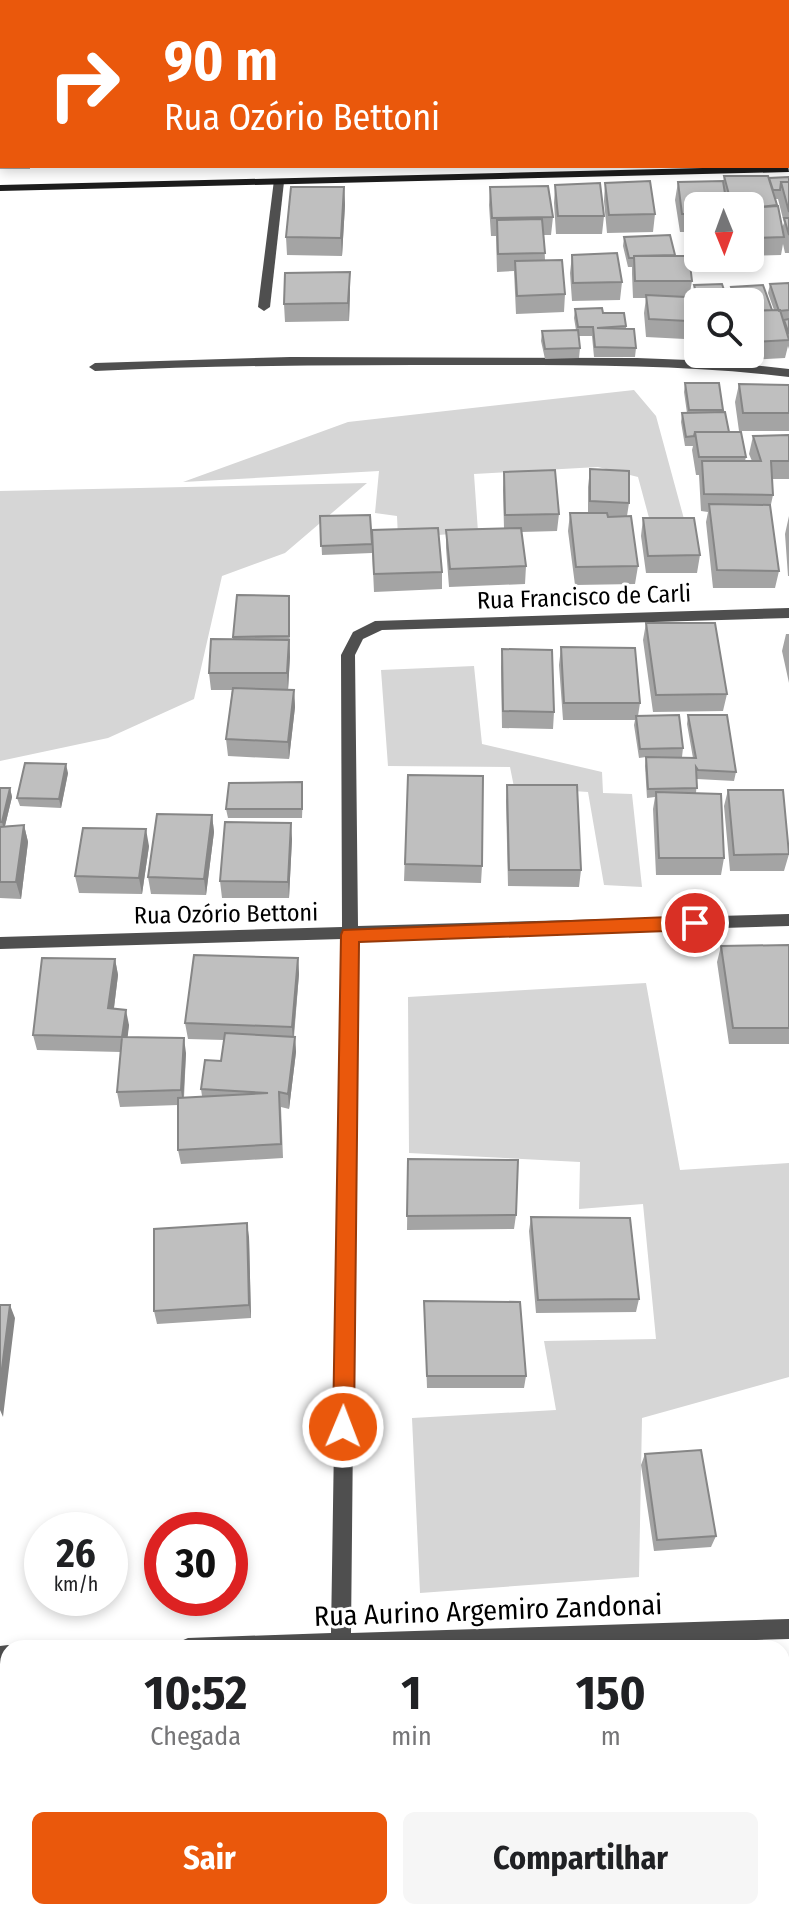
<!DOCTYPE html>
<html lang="pt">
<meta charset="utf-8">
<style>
:root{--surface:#fff;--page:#f6f6f6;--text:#202124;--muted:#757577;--accent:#ea580c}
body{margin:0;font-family:"Fira Sans Condensed",sans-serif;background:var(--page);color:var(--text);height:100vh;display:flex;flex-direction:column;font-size:30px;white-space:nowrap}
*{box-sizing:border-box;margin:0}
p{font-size:26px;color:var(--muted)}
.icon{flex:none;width:44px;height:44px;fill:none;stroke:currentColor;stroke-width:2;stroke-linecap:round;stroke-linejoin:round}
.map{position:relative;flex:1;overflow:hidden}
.side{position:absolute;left:0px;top:1640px;width:790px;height:280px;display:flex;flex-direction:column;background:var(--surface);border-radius:24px 24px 0 0;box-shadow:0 4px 12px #0003}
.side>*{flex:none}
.guide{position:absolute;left:0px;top:0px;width:790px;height:168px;box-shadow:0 4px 12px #0003;background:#ea580c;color:#fff;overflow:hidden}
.needle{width:52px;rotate:179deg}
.controls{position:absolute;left:684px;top:192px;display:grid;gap:16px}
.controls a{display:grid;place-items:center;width:80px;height:80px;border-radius:12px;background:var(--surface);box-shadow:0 4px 12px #0003;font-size:40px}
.speed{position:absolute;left:24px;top:1512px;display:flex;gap:16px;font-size:40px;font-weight:700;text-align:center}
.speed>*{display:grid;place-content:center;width:104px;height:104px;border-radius:50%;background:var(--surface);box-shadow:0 4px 12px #0003;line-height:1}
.speed small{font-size:20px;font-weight:400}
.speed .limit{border:12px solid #d22;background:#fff;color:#111}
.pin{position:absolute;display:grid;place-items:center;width:68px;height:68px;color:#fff;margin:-34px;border:4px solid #fff;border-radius:50%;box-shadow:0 2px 8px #0007}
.me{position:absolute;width:88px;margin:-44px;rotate:1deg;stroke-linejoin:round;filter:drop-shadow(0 0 6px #0008)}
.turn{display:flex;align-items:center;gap:28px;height:168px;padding:0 32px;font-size:36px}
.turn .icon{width:104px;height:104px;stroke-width:2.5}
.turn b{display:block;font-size:56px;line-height:68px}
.eta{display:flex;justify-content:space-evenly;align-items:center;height:136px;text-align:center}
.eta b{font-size:48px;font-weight:700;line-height:56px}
.action{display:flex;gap:16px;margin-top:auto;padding:16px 32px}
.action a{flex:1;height:92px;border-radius:12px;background:var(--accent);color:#fff;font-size:32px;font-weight:700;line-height:92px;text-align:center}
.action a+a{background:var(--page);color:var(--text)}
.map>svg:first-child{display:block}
.green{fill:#d6d6d6}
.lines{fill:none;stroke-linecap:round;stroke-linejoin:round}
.stream{fill:#9d9d9d;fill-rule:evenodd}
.lane{fill:#4f4f4f;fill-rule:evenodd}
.street{fill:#4f4f4f;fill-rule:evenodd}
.secondary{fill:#1c1c1c;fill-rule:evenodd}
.wall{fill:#a4a4a4;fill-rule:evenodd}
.shaded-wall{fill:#868686}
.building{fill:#bfbfbf;stroke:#868686;stroke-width:2}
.route{fill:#ea580c;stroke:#983908;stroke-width:2}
.labels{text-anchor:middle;stroke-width:6;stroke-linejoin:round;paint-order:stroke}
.street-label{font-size:24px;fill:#000;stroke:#fff}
.near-street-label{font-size:28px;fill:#000;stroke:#fff}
</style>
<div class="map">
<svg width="789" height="1920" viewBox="0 0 789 1920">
<rect width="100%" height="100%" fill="#fff"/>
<path class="green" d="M 634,390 L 656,416 L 687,530 L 652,529 L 638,477 L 598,467 L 474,474 L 478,532 L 398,538 L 397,516 L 375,513 L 379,471 L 183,482 L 348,422 Z
M 367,483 L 285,553 L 222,576 L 194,699 L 108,738 L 0,761 L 0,491 Z
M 474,666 L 482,744 L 602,772 L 603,793 L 632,794 L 642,887 L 604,885 L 588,792 L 514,787 L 510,767 L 388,766 L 381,670 Z
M 646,983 L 680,1170 L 789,1163 L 789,1377 L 642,1418 L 639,1577 L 420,1593 L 412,1418 L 556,1410 L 544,1341 L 656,1339 L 643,1204 L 579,1209 L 580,1162 L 409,1153 L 408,997 Z
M 782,1725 L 789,1732 L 789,1920 L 300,1920 L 302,1912 L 782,1912 Z"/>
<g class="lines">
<path class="stream" d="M 0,66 L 2,66 L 2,71 L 0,71 Z
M 788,67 L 789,67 L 789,71 L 788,71 Z"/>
<path class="lane" d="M 274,180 L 284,182 L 270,307 L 264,311 L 258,307 Z"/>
<path class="street" d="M 290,357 L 637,358 L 714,361 L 789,369 L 789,377 C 682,364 574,365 467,365 C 343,365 219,365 95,371 L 89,367 L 95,363 Z
M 789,608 L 789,618 L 382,630 L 363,639 L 355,655 L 358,926 L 789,914 L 789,926 L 358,939 L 351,1633 L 789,1619 L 789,1639 L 505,1648 L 178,1648 L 181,1641 L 188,1638 L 331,1633 L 342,939 L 0,949 L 0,937 L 342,927 L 341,655 L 353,632 L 375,621 Z
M 8,1645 L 15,1648 L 8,1648 L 8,1665 L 0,1666 L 0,1646 Z"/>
<path class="secondary" d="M 788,166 L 789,172 L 0,191 L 0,185 Z"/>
</g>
<path class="wall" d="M 0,121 L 2,121 L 2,166 L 30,166 L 30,169 L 0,169 Z
M 724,176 L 769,178 L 789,177 L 789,253 L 785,253 L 783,244 L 781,255 L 750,256 L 750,206 L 698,206 L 698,232 L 680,232 L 675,200 L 678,182 L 723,183 ZM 776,199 L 778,199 L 784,223 L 782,228 Z
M 605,183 L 655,214 L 653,232 L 607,233 L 604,201 Z
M 555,185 L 604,216 L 602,234 L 556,234 L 554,203 Z
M 344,187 L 345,205 L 342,256 L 287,255 L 286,237 Z
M 490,187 L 553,217 L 551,235 L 544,235 L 545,260 L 565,294 L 564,312 L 516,314 L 514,271 L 497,272 L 496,236 L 491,236 L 489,205 Z
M 624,237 L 675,255 L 692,281 L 689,298 L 686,298 L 688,321 L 685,339 L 646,337 L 644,313 L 646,298 L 633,298 L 632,274 L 632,267 L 628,267 L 623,246 Z
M 572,255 L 622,282 L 620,300 L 572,301 L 570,273 Z
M 789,283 L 789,349 L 788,346 L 785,358 L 748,360 L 746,354 L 750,354 L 750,302 L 731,302 L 729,296 L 731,287 L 774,310 L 768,293 L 770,284 Z
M 694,285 L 728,302 L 698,302 L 698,312 L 693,295 Z
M 350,290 L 349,321 L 285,322 L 284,304 Z
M 575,309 L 626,326 L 626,328 L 636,348 L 635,357 L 594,357 L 592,336 L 578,336 L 580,348 L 579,358 L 545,359 L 541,341 L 542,331 L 576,330 L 574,318 Z
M 685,383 L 723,410 L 729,432 L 746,457 L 745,461 L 752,461 L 749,454 L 753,436 L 789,435 L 789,479 L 772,479 L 773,495 L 770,509 L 779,571 L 775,588 L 713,588 L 706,522 L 708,512 L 701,511 L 699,475 L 696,475 L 692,450 L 693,446 L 685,446 L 681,422 L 682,413 L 687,413 L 684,392 Z
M 739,384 L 789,385 L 789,431 L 739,431 L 735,402 Z
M 590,469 L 629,503 L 627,516 L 638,566 L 635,584 L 575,585 L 568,531 L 570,513 L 588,513 L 588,487 Z
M 504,472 L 559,514 L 557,531 L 521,532 L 526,566 L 525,584 L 449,587 L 446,548 L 446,530 L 504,528 L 503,490 Z
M 320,516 L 372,544 L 442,572 L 442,589 L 374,592 L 372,548 L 372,553 L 322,555 Z
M 789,516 L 789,576 L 788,576 L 785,534 Z
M 643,518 L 700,555 L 697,573 L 646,573 L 641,536 Z
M 289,596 L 290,654 L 288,690 L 294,690 L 295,707 L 289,759 L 228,756 L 226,739 L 232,690 L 211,690 L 209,673 L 233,639 L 233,637 Z
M 646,623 L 727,694 L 723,711 L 653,712 L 643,640 Z
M 786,634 L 789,634 L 789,683 L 782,651 Z
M 561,647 L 640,703 L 638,716 L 683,748 L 682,757 L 664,757 L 693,758 L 687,724 L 688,715 L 736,772 L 734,781 L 697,779 L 696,793 L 724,858 L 721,875 L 656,875 L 653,809 L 655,797 L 647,798 L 645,766 L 646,757 L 639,758 L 634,725 L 635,720 L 563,720 L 559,665 Z
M 502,649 L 554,712 L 553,729 L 502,728 L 501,667 Z
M 68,773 L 61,808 L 20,806 L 17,798 Z
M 408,775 L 482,866 L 481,883 L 404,881 Z
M 507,785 L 581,870 L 579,887 L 508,886 L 506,801 Z
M 0,788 L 10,788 L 12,797 L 5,826 L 24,825 L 28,842 L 21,899 L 0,898 Z
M 728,790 L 789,854 L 784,871 L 730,871 L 724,806 Z
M 303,791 L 302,818 L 228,818 L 226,809 Z
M 212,815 L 214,832 L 206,895 L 151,894 L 148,877 Z
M 292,839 L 289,898 L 222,898 L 220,881 Z
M 149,846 L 142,894 L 79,893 L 75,876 Z
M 789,945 L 789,1044 L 729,1044 L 717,962 L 721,946 Z
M 298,958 L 299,974 L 294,1037 L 295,1037 L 296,1052 L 289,1109 L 281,1107 L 283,1158 L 181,1164 L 178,1150 L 178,1105 L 120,1107 L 117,1092 L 121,1052 L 37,1050 L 33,1035 L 115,959 L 118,975 L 114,1008 L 129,1025 L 127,1037 L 186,1053 L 184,1098 L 202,1096 L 201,1089 L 221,1061 L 224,1040 L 188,1039 L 185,1023 Z
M 408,1159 L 516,1215 L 514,1229 L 407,1230 Z
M 531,1217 L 639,1299 L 636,1312 L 536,1313 L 529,1231 Z
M 249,1237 L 251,1318 L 157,1324 L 154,1311 Z
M 424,1301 L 526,1376 L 524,1388 L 427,1388 Z
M 645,1454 L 716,1536 L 711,1547 L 654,1551 L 641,1465 Z
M 0,1733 L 8,1733 L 8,1863 L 0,1864 Z"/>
<path class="shaded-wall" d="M 344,187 L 345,205 L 342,256 L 341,238 Z
M 350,272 L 350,290 L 349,321 L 348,303 Z
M 289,640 L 290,657 L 288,690 L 287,673 Z
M 294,690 L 295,707 L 289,759 L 288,742 Z
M 66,764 L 68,773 L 61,808 L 59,799 Z
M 10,788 L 12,797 L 4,830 L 2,822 Z
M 212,815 L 214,832 L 206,895 L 204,879 Z
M 291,823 L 292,839 L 289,898 L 288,882 Z
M 24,825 L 28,842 L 21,899 L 16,882 Z
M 146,829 L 149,846 L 142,894 L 139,878 Z
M 298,958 L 299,974 L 293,1042 L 292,1027 Z
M 115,959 L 118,975 L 112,1023 L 108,1008 Z
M 126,1010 L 129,1025 L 126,1052 L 122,1037 Z
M 295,1037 L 296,1052 L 289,1109 L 288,1094 Z
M 184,1038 L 186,1053 L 183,1104 L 181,1090 Z
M 247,1223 L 249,1237 L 251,1318 L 249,1305 Z
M 10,1305 L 15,1318 L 3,1417 L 0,1410 L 0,1384 Z"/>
<path class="building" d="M 788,104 L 789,104 L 788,127 Z
M 0,121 L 2,121 L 2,151 L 0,151 Z
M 724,176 L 768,176 L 777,205 L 760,207 L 778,206 L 784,237 L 750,238 L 750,206 L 732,206 Z
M 789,177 L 789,182 L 781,182 L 780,190 L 773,190 L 769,178 Z
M 650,181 L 655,214 L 609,215 L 605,183 Z
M 723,181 L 727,206 L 698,206 L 698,214 L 682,214 L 678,182 Z
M 781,182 L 789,182 L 789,212 Z
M 600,183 L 604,216 L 558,216 L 555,185 Z
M 548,186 L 553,217 L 492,218 L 490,187 Z
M 291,187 L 344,187 L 341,238 L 286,237 Z
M 784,218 L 789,218 L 789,235 Z
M 542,219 L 545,253 L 498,254 L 497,220 Z
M 670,235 L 675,255 L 634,256 L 634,258 L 629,258 L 624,237 Z
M 617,253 L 622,282 L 573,283 L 572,255 Z
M 634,256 L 689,256 L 692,281 L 635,281 Z
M 562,260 L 565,294 L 517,296 L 515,261 Z
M 350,272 L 348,303 L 284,304 L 285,273 Z
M 789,283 L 789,310 L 779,311 L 770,284 Z
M 722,284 L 728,302 L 699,302 L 694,285 Z
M 763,285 L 772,310 L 750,311 L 750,302 L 736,302 L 731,287 Z
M 646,295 L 686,297 L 688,321 L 649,319 Z
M 602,308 L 603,313 L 624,313 L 626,326 L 597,328 L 634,329 L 636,348 L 595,347 L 593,327 L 578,327 L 575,309 Z
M 780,310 L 789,340 L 751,342 L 750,311 Z
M 789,319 L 789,334 L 784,320 Z
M 578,330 L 580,348 L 545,349 L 542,331 Z
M 685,383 L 719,383 L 723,410 L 689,410 Z
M 739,384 L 789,385 L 789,413 L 743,413 Z
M 725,412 L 729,432 L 695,432 L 694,436 L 686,437 L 682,413 Z
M 695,432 L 741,432 L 746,457 L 699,457 Z
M 789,435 L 789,461 L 771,461 L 773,495 L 704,494 L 702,461 L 761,461 L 753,436 Z
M 590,469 L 629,471 L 629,503 L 590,501 Z
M 555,470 L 559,514 L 505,515 L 504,472 Z
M 709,504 L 770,505 L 779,571 L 717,570 Z
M 570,513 L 607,513 L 608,517 L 631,516 L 638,566 L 576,567 Z
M 370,515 L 372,544 L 321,546 L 320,516 Z
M 643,518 L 694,518 L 700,555 L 648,556 Z
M 438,528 L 442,572 L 374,574 L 372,530 Z
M 521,528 L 526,566 L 450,569 L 446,530 Z
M 237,595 L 289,596 L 289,636 L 233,637 Z
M 646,623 L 715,623 L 727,694 L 656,695 Z
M 211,639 L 289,640 L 287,673 L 209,673 Z
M 561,647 L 635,648 L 640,703 L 564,703 Z
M 502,649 L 552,650 L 554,712 L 503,711 Z
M 233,688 L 294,690 L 288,742 L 226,739 Z
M 679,715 L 683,748 L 640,749 L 636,716 Z
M 688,715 L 727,715 L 736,772 L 698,770 L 696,767 L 697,788 L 648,789 L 646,757 L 696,758 Z
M 25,763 L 66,764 L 59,799 L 17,798 Z
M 408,775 L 483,776 L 482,866 L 405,864 Z
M 302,782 L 302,809 L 226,809 L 229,783 Z
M 507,785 L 577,785 L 581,870 L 509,870 Z
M 0,788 L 10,788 L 2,822 L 0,822 Z
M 728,790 L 783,790 L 789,854 L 734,855 Z
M 656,792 L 721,794 L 724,858 L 659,858 Z
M 157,814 L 212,815 L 204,879 L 148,877 Z
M 225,822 L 291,823 L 288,882 L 220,881 Z
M 24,825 L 16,882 L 0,882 L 0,827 Z
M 83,828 L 146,829 L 139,878 L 75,876 Z
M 789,945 L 789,1028 L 733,1028 L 721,946 Z
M 194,955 L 298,958 L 292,1027 L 185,1023 Z
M 42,958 L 115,959 L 108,1008 L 126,1010 L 122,1037 L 184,1038 L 181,1090 L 117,1092 L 122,1037 L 33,1035 Z
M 225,1033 L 295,1037 L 288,1094 L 279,1092 L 281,1144 L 178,1150 L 178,1098 L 268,1093 L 201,1089 L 205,1060 L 221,1061 Z
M 408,1159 L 518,1160 L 516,1215 L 407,1216 Z
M 531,1217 L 630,1218 L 639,1299 L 538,1300 Z
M 247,1223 L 249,1305 L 154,1311 L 154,1229 Z
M 424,1301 L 520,1302 L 526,1376 L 427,1376 Z
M 0,1305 L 10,1305 L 0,1384 Z
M 701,1450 L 716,1536 L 657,1540 L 645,1454 Z
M 0,1733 L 8,1733 L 8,1856 L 0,1857 Z"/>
<path class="route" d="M 695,916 L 704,923 L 695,930 L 359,942 L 354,1427 L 351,1434 L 343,1437 L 336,1434 L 333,1427 L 341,935 L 343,930 Z"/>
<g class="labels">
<g class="street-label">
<text transform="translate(584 597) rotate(-2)" y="8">Rua Francisco de Carli</text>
<text transform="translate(226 914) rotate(-1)" y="8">Rua Ozório Bettoni</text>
</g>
<g class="near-street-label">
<text transform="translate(488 1610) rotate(-2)" y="10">Rua Aurino Argemiro Zandonai</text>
</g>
</g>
</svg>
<div class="controls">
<a><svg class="needle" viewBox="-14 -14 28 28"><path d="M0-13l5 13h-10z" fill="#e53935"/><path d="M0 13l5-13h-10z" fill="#757577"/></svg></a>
<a><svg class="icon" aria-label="search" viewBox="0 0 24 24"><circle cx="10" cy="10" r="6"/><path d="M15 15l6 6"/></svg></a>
</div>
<div class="speed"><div>26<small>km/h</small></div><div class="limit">30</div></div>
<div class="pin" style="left:695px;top:923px;background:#d93025"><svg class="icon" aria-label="arrive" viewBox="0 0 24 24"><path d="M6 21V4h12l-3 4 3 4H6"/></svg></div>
<svg class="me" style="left:343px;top:1427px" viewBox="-20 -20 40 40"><circle r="17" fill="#ea580c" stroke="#fff" stroke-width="3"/><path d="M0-11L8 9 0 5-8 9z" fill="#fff"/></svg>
<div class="guide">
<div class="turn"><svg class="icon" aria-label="right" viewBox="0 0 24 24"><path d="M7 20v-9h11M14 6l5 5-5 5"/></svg><div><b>90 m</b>Rua Ozório Bettoni</div></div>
</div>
<section class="side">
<div class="eta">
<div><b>10:52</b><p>Chegada</p></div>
<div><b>1</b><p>min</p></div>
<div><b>150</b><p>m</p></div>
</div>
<div class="action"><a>Sair</a><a>Compartilhar</a></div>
</section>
</div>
